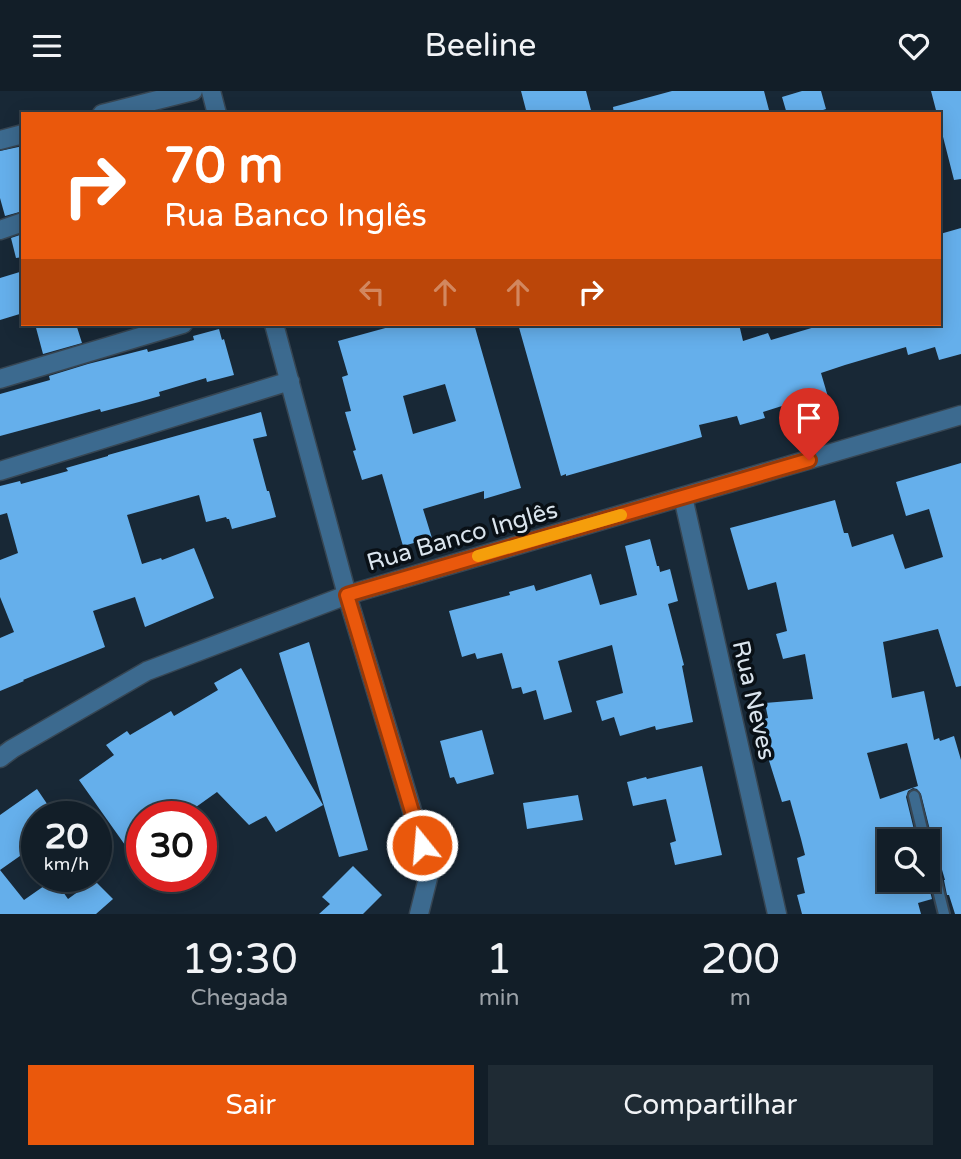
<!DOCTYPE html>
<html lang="pt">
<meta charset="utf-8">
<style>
:root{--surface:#121e28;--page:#1f2b34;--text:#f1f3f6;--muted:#9ca2a8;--line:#313c45;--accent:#ea580c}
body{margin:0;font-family:"Varela Round",sans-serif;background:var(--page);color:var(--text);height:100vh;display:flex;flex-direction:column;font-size:26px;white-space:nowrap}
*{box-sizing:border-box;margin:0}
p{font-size:23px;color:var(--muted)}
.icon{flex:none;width:38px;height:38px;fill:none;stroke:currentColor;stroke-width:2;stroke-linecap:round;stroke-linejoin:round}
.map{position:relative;height:823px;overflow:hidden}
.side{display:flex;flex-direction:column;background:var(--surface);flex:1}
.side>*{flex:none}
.guide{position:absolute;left:21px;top:21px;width:920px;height:214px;border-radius:0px;box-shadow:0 4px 18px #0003,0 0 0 2px var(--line);background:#ea580c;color:#fff;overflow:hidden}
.controls{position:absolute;left:877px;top:738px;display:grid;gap:14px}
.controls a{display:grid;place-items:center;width:63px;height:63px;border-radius:0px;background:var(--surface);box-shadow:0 4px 18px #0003,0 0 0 2px var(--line);font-size:35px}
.speed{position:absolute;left:21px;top:710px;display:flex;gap:14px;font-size:35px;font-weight:700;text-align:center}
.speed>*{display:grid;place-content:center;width:91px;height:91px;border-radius:50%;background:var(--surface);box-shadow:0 4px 18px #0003,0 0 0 2px var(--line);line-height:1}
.speed small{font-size:18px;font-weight:400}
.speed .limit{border:10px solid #d22;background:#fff;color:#111}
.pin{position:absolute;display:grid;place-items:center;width:60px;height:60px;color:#fff;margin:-72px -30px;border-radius:50% 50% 50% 0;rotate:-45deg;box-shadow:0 0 7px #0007}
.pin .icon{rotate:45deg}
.me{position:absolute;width:77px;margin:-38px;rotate:343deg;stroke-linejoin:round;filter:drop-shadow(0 0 5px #0008)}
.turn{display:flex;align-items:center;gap:24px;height:147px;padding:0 28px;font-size:32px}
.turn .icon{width:91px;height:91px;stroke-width:2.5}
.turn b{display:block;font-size:49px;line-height:60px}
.lanes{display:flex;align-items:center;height:66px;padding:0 28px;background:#0003;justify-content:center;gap:35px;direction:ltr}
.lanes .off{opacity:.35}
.eta{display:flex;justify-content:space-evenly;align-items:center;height:119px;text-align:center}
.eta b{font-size:42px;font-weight:600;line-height:49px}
.primary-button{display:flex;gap:14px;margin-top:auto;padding:14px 28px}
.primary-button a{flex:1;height:80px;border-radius:0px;background:var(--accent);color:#fff;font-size:28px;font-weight:600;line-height:80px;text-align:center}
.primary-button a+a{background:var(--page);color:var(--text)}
header{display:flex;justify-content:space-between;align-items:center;height:91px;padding:0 28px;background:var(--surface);font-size:32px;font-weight:600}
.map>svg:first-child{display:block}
.building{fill:#65afeb;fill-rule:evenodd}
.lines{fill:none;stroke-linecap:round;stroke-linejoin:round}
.service-casing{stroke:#374653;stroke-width:14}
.minor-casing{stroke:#374653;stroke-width:21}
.tertiary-casing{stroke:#374653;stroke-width:21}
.service{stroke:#3c6a8f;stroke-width:10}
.minor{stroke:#3c6a8f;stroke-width:18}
.tertiary{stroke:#3c6a8f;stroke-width:18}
.route-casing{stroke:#983908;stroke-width:18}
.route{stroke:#ea580c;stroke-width:12}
.slow{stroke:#f59e0b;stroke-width:12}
.labels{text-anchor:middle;stroke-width:7;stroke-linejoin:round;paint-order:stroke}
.street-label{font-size:24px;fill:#dae4ed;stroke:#091016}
</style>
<header><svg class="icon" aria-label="menu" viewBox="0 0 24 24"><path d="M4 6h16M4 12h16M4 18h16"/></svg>Beeline<svg class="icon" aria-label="heart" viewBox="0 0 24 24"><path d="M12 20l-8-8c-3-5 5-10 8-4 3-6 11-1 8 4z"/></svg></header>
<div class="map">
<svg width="961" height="823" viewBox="0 0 961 823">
<rect width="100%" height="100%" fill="#182836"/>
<path class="building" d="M 521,0 L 586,0 L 592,23 L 527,23 Z
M 672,0 L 764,0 L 769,19 L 756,23 L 614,23 L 613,16 Z
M 802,0 L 821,0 L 826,18 L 811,23 L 787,23 L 782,6 Z
M 931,0 L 961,0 L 961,88 L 954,89 L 940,34 L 940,23 L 937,23 Z
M 23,55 L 23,120 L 5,125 L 0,107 L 0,60 Z
M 961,137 L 961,263 L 939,269 L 935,256 L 908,264 L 906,256 L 845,274 L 821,282 L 833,323 L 811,330 L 804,308 L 763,321 L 765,327 L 740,334 L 737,325 L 699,334 L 702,346 L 566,385 L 566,383 L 561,385 L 518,233 L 739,233 L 743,250 L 768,242 L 771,249 L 825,233 L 940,233 L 940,143 Z
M 23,143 L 23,166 L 16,167 L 11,147 Z
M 23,180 L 23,222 L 0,229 L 0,187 Z
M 35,233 L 76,233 L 82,252 L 43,263 Z
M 400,233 L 474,233 L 521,397 L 484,408 L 484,400 L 423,418 L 432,447 L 403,455 L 382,383 L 362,389 L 353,360 L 356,359 L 345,321 L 351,320 L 342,286 L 348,284 L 338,250 ZM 445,293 L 456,330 L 413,343 L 403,305 Z
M 219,238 L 222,249 L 224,248 L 234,284 L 207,291 L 206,287 L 159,301 L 160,305 L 139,311 L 101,321 L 100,318 L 0,345 L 0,303 L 50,289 L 49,285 L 88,273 L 147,258 L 148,261 L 194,249 L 193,245 Z
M 261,321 L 267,345 L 253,348 L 267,400 L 269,400 L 276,426 L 232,438 L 229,428 L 227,428 L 226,426 L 206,431 L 199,404 L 127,424 L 142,473 L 161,467 L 162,469 L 194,457 L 214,507 L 145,536 L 135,506 L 93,520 L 105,556 L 23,589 L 24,590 L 0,600 L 0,547 L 14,541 L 0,506 L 0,469 L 18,462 L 7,422 L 0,424 L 0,395 L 20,390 L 21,393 L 68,380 L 66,377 L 108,365 L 108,364 Z
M 961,372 L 961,595 L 956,596 L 938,538 L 883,551 L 892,607 L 924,600 L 934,649 L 939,647 L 940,650 L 954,645 L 961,669 L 961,823 L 955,823 L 949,804 L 947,804 L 944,789 L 945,789 L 934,751 L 933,751 L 921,703 L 917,698 L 913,697 L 908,700 L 906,706 L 917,751 L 889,751 L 889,789 L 927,789 L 932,808 L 918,812 L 921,823 L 802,823 L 797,804 L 805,802 L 797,767 L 805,764 L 801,748 L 790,709 L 782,711 L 766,660 L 759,662 L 752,630 L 768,627 L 765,612 L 813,608 L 805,563 L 783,568 L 776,543 L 787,540 L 776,491 L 748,499 L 730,437 L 835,409 L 844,442 L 848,442 L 852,456 L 893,443 L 905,478 L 943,466 L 929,418 L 906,425 L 896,391 ZM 907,652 L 918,695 L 880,708 L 867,662 Z
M 650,448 L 657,475 L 659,475 L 660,481 L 670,478 L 678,510 L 668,513 L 684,574 L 682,575 L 693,631 L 656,639 L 655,635 L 620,645 L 614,626 L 602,630 L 596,610 L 623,602 L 612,554 L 558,570 L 572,621 L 544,629 L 536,599 L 523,603 L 521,596 L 512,598 L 502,562 L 477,568 L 475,562 L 462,566 L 449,520 L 510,504 L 509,501 L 534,494 L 536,500 L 591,483 L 600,514 L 637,504 L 625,455 Z
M 309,551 L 368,759 L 339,766 L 279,562 Z
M 241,577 L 323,714 L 276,741 L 266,725 L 249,734 L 217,701 L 182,726 L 142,726 L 142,778 L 79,689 L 114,664 L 106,654 L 127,640 L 130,644 L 171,620 L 174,625 L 218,599 L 214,592 Z
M 482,639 L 494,683 L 457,693 L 454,686 L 450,687 L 440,650 Z
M 702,675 L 722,764 L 675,774 L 670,752 L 676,750 L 666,708 L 633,715 L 627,691 L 646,686 L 647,688 Z
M 37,698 L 56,726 L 37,726 L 37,753 L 0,779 L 24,809 L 54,788 L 68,808 L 94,789 L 113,808 L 96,823 L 0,823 L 0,724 Z
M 578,704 L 583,729 L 527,738 L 523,712 Z
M 353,775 L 382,804 L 363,823 L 319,823 L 330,813 L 322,806 Z"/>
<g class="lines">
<defs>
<path id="service" d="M 914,705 L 925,751
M 928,759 L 944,823"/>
<path id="minor" d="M 211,0 L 217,23
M 102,23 L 193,0
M 0,49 L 23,43
M 0,139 L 23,131
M 274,233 L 347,504 L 430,779 L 419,823
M 0,288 L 183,233
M 0,380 L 290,290
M 683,406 L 777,823"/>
<path id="tertiary" d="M 0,667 L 12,658 L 147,580 L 347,504 L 961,324"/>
</defs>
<use href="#service" class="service-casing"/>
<use href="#minor" class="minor-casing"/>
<use href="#tertiary" class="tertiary-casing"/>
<use href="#service" class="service"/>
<use href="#minor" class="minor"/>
<use href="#tertiary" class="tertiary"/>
</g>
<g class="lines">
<defs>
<path id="route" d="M 422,754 L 347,504 L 809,369"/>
</defs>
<use href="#route" class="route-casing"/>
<use href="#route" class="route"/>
<path class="slow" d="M 478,465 L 621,424"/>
</g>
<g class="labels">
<g class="street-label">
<text transform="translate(462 445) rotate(-16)" y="8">Rua Banco Inglês</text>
<text transform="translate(754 609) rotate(77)" y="8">Rua Neves</text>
</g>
</g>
</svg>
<div class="controls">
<a><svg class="icon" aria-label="search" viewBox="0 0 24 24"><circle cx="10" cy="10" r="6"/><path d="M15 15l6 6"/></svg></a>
</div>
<div class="speed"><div>20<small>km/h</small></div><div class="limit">30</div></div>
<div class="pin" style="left:809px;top:369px;background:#d93025"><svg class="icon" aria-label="arrive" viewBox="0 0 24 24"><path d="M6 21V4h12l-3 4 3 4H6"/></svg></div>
<svg class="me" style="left:422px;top:754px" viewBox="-20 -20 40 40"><circle r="17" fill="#ea580c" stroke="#fff" stroke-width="3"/><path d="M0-11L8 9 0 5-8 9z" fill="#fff"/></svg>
<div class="guide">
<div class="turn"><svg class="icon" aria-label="right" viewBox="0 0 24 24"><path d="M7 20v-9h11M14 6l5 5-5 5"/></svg><div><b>70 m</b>Rua Banco Inglês</div></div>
<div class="lanes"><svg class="icon off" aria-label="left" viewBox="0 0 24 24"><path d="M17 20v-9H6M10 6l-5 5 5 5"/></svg><svg class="icon off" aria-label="ahead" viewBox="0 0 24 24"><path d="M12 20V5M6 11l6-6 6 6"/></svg><svg class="icon off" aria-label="ahead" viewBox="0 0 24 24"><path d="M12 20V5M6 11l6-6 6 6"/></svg><svg class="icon" aria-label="right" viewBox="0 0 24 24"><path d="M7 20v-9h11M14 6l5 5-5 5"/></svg></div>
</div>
</div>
<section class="side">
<div class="eta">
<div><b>19:30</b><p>Chegada</p></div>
<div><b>1</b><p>min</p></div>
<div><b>200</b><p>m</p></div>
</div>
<div class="primary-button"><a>Sair</a><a>Compartilhar</a></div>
</section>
